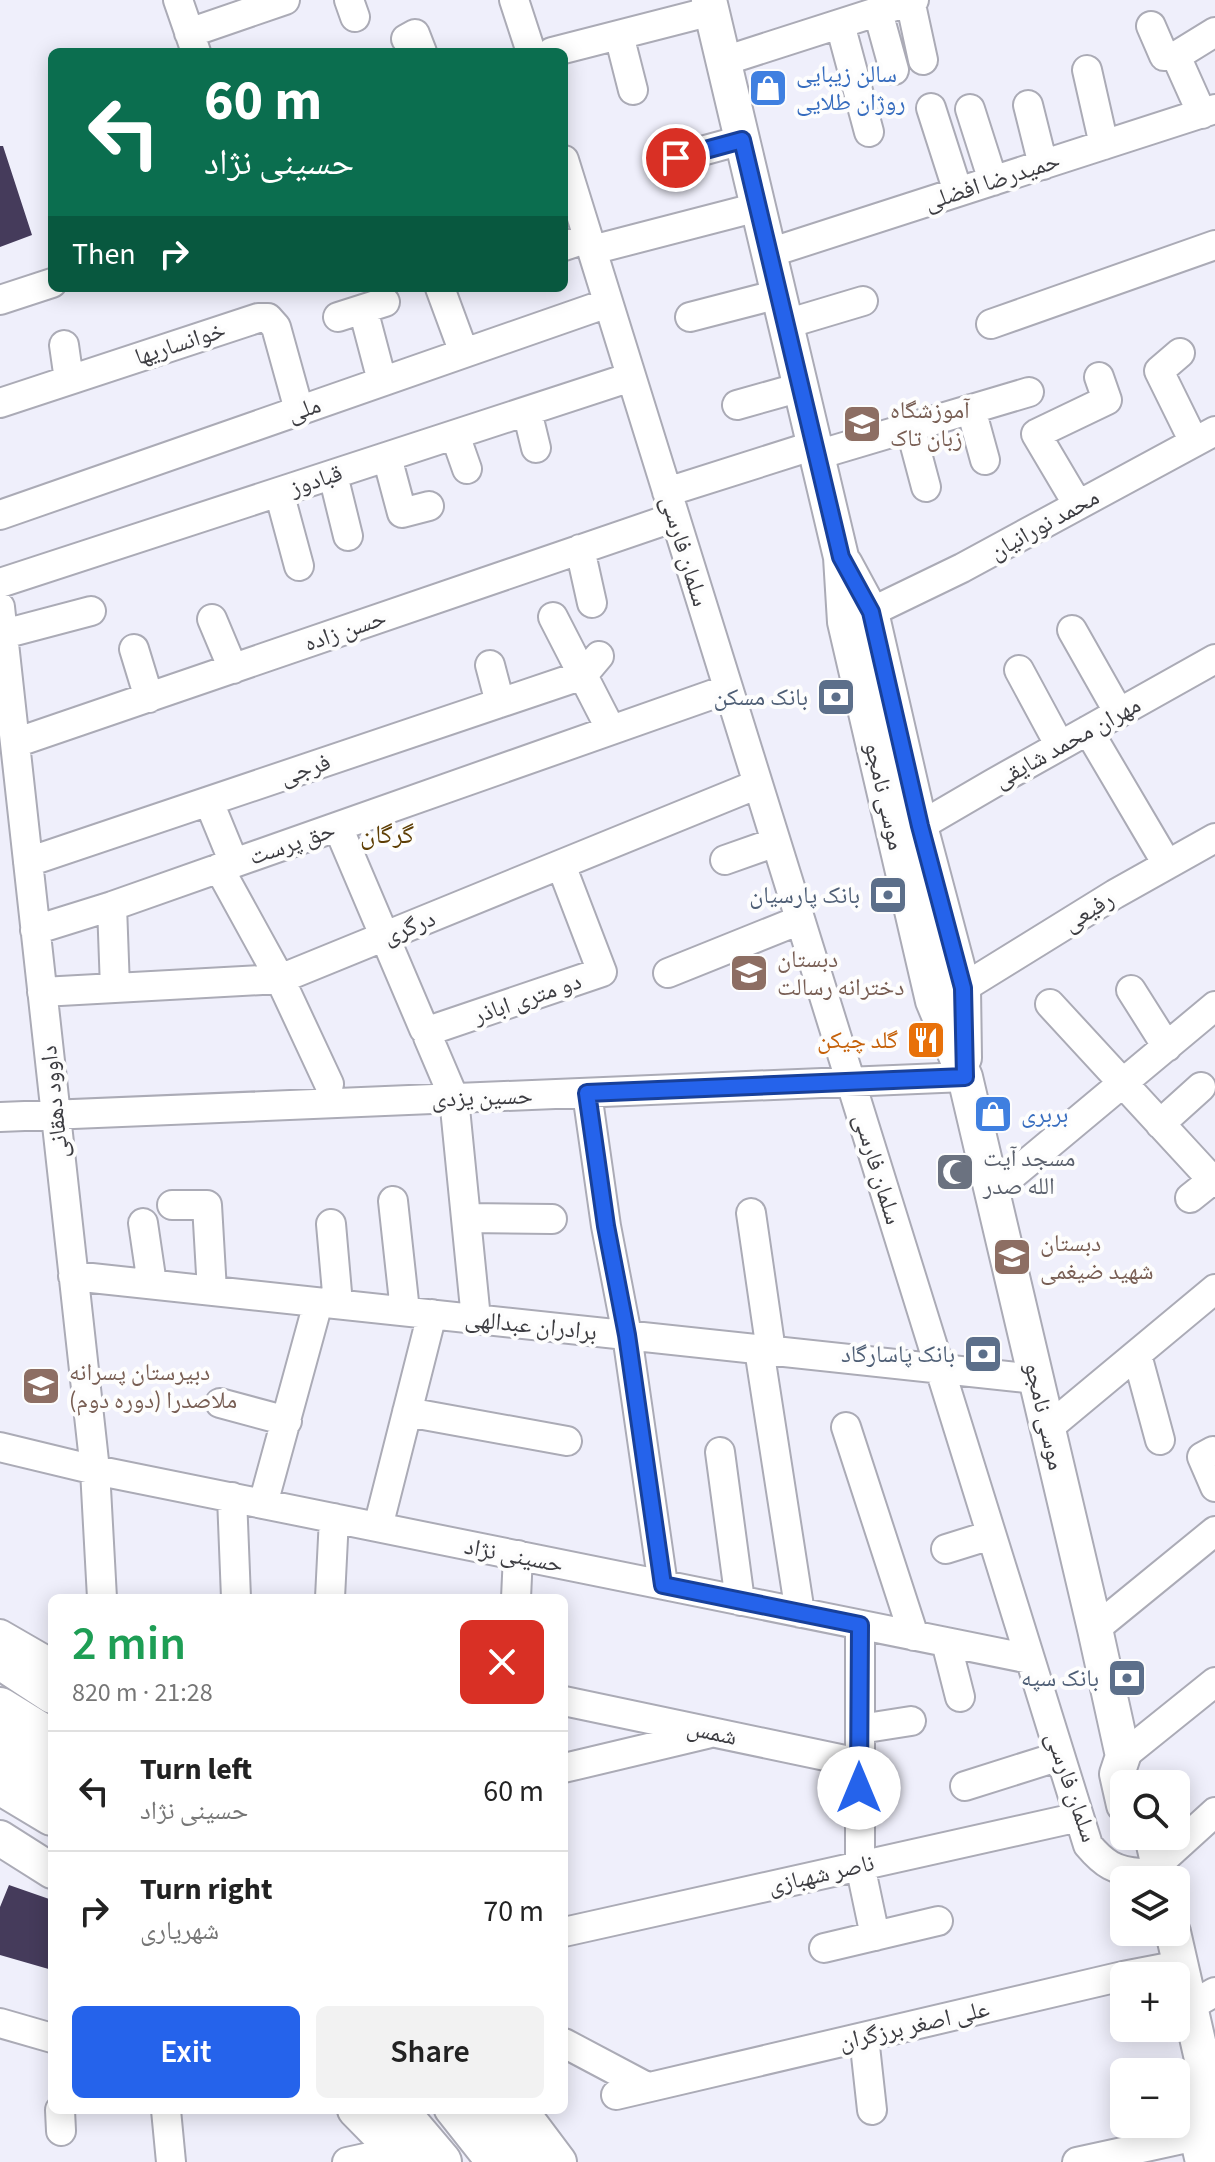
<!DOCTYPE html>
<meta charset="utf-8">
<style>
:root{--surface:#fff;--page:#f2f2f2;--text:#222;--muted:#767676;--line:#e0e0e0;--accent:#2563eb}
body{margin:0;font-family:"Source Sans 3","Noto Naskh Arabic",sans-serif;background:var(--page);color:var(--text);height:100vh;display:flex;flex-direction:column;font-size:30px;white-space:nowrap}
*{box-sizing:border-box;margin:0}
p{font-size:26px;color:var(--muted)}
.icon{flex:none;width:44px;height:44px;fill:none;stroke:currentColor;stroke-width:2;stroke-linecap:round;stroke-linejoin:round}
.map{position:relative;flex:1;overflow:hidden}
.drawer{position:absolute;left:48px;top:1594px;width:520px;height:520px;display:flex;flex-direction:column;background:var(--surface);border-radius:12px;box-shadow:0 4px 20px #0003}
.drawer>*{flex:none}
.banner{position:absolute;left:48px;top:48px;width:520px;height:244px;border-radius:12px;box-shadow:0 4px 20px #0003;background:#0b6e4f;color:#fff;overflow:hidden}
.tools{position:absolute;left:1110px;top:1770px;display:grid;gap:16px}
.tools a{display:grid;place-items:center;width:80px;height:80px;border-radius:12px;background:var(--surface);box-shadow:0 4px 20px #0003;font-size:40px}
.pin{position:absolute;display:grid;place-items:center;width:68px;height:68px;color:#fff;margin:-34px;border:4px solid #fff;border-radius:50%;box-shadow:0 2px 8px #0007}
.me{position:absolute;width:88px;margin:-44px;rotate:0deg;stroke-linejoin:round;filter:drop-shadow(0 0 6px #0008)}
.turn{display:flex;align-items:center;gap:28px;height:168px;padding:0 24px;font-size:36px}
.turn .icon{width:104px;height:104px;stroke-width:2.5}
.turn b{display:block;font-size:56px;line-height:68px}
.then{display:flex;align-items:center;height:76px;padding:0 24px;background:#0003;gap:16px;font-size:30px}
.round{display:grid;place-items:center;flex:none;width:84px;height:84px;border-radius:12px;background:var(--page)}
.summary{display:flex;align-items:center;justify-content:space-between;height:136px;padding:0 24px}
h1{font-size:48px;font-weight:600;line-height:60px;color:#1e9e55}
.button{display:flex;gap:16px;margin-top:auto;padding:16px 24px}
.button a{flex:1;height:92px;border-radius:12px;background:var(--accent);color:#fff;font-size:32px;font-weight:600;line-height:92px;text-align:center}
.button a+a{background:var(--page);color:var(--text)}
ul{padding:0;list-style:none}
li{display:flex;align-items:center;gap:24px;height:120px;padding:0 24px;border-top:2px solid var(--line)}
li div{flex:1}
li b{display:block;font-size:30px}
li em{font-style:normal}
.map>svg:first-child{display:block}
.building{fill:#453b5b}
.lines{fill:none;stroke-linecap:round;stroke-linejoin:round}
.minor-casing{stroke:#ababb6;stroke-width:32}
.major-casing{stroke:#ababb6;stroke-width:38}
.highway-casing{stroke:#ababb6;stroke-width:44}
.minor{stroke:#fff;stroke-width:28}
.major{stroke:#fff;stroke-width:34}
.highway{stroke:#fff;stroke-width:40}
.route-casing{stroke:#184099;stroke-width:20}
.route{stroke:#2563eb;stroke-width:14}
.labels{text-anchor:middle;stroke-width:8;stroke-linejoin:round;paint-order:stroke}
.shop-label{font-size:24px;fill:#366cbe;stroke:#fdfdfd;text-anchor:start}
.street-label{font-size:24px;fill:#3c3c41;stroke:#fdfdfd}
.education-label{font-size:24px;fill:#785e54;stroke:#fdfdfd;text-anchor:start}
.service-label{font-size:24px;fill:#4e5e75;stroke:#fdfdfd;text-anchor:end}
.food-label{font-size:24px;fill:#c56008;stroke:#fdfdfd;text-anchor:end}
.worship-label{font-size:24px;fill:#5b616d;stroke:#fdfdfd;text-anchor:start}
.neighbourhood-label{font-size:26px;fill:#5d3d03;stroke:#fdfdfd}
</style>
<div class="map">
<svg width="1215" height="2162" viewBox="0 0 1215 2162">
<rect width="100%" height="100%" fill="#efeffb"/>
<path class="building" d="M 0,146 L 3,146 L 32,235 L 0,247 Z
M 9,1885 L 52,1900 L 52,1970 L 0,1955 L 0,1907 Z"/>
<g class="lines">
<defs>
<path id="minor" d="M 178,0 L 196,52
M 349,0 L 355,17
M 514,0 L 531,52
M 910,0 L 923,60
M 878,12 L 894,70
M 840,24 L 869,132
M 1151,26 L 1164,56 L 1176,56
M 189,33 L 285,0
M 619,35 L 633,90
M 406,39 L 415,34 L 422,52
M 552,52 L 712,11
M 724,61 L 914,0
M 1087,70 L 1104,145
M 1028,105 L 1043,165
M 931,108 L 958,192
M 970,109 L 993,181
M 1202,114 L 1176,56 L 1215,32
M 676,158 L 742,140
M 564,160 L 1088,1845 C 1104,1864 1115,1871 1140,1873
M 564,246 L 588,238
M 592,250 L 758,207
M 769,253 L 1215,109
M 440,288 L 464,353
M 0,300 L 52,283
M 363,309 L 382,381
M 338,317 L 385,302
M 690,317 L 779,294
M 786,324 L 863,301
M 991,324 L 1215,245
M 64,345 L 69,380
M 1180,353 L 1159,371 L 1194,442
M 0,403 L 258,318 L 268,318 L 276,327 L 299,410
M 737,405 L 801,387
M 971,409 L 985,460
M 527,411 L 536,448
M 910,427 L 926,487
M 455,435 L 467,469
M 817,455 L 1029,392
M 387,457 L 402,513 L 429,506
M 333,475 L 348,536
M 279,492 L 299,566
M 667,492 L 815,445
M 1078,505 L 1036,434 L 1107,400 L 1099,377
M 0,515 L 608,303
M 580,549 L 592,603
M 0,583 L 631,377
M 0,607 L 95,1470 L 102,1598
M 871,612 L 962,568 L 1215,431
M 553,617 L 611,730
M 212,619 L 233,669
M 1072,630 L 1119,713
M 0,635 L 91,611
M 134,649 L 149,698
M 490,665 L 500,703
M 1019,670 L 1060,746
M 1088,730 L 1167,864
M 15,743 L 675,517
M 209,802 L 234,863
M 920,826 L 992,784 L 1215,659
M 338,827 L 424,1029
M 725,860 L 776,842
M 28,862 L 583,675 L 599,656
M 219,868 L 280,979 L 329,1084
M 112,906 L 115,988
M 35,930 L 112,906 L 728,689
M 668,973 L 800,920
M 963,988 L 1115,894 L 1215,838
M 1131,990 L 1167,1047
M 42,992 L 280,979 L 758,784
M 1050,1004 L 1215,1183
M 434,1029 L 602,972 L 561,865
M 428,1037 L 454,1098 L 476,1319
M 587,1093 L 606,1226 L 627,1335 L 663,1585
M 0,1117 L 965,1077
M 1160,1124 L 1201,1087
M 992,1192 L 1215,1006
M 1190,1198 L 1215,1178
M 393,1201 L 405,1311
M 172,1205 L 207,1205 L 212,1291
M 751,1213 L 771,1351
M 466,1218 L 552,1219
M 143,1223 L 152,1284
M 331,1224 L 338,1304
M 73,1276 L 1036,1379
M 759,1349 L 800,1613
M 1137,1355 L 1160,1440
M 220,1403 L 287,1421
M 407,1412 L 567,1441
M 846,1427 L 914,1636
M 1048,1428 L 1215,1289
M 0,1447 L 95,1470 L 1030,1659
M 1213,1451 L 1202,1457 L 1215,1487
M 720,1452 L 740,1601
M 232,1497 L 236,1598
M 263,1504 L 315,1314
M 378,1527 L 432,1314
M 946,1549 L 991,1535
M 330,1598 L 334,1518
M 516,1598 L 518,1555
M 860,1625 L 860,1865 L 875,1936
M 1095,1629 L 1215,1531
M 0,1634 L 52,1664
M 946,1642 L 960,1697
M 564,1701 L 859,1763
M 860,1729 L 911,1721
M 0,1736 L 52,1768
M 1123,1756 L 1215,1682
M 0,1759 L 52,1791
M 564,1768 L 707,1734
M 965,1786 L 1060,1756
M 1159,1863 L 1215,1812
M 564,1932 L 1079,1817
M 824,1948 L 938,1921
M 1176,2014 L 1215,1992
M 0,2023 L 52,2038
M 864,2037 L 872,2110
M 564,2043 L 647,2087
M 616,2095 L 1123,1976 L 1180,1965
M 60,2110 L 61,2131
M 166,2110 L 171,2162
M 449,2110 L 490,2162
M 347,2162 L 383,2154
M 1077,2162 L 1215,2132"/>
<path id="major" d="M 709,0 L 841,557 L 845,622 L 933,1001 L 965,1077 L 1095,1629 L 1123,1756 L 1117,1774 L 1124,1805
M 845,564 L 871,612 L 920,826 L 963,988 L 964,1058
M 0,1662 L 52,1696
M 1152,1836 L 1162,1880
M 0,1838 L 52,1871
M 1173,1932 L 1215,2116
M 1185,2084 L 1203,2162
M 355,2110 L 406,2162
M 520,2110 L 559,2162"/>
<path id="highway" d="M 0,1708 L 52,1740
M 0,1784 L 52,1815
M 397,2110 L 441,2162
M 479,2110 L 521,2162"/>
</defs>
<use href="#minor" class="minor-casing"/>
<use href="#major" class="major-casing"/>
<use href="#highway" class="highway-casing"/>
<use href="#minor" class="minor"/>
<use href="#major" class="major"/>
<use href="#highway" class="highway"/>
</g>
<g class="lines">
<defs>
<path id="route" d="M 676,158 L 742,140 L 841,557 L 871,612 L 920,826 L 963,988 L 965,1077 L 587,1093 L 606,1226 L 627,1335 L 663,1585 L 860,1625 L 859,1788"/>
</defs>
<use href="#route" class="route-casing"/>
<use href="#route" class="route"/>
</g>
<defs>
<symbol id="shop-square" viewBox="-11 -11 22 22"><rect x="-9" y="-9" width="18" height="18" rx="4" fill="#3f7fe0" stroke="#fdfdfd"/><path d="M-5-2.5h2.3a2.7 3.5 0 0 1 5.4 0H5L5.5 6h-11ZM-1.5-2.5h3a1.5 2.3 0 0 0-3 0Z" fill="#fff"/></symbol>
<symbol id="school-square" viewBox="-11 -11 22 22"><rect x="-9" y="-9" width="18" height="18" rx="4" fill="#8d6e63" stroke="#fdfdfd"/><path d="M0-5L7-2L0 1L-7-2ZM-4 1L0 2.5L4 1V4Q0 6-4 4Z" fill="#fff"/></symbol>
<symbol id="bank-square" viewBox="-11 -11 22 22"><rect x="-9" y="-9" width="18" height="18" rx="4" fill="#5c6f8a" stroke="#fdfdfd"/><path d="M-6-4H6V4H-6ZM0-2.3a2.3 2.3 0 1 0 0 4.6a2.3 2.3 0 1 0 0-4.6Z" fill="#fff"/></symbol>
<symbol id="restaurant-square" viewBox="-11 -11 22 22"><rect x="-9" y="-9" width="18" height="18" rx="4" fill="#e8710a" stroke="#fdfdfd"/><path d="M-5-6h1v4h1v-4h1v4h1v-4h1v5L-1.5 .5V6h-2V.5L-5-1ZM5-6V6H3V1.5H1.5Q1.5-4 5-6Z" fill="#fff"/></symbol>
<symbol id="mosque-square" viewBox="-11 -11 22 22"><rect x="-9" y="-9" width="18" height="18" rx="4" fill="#6b7280" stroke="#fdfdfd"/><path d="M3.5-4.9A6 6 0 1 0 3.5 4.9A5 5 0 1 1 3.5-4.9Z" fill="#fff"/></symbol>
</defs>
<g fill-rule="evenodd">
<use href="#shop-square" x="746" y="66" width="44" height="44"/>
<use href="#school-square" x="840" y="402" width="44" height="44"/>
<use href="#bank-square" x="814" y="675" width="44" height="44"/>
<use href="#bank-square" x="866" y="873" width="44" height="44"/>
<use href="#school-square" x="727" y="951" width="44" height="44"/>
<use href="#restaurant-square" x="904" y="1018" width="44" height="44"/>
<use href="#shop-square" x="971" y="1092" width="44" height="44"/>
<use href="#mosque-square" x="933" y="1150" width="44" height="44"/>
<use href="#school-square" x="990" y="1235" width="44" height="44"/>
<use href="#bank-square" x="961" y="1332" width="44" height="44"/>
<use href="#school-square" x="19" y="1364" width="44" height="44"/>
<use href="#bank-square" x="1105" y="1656" width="44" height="44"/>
</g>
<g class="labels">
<g class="shop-label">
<text x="796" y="82">سالن زیبایی<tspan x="796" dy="28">روژان طلایی</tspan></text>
<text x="1021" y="1122">بربری</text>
</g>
<g class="street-label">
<text transform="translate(992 181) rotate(-18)" y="8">حمیدرضا افضلی</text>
<text transform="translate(180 343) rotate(-18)" y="8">خوانساریها</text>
<text transform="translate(304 409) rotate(-19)" y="8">ملی</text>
<text transform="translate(316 480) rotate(-18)" y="8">قبادوز</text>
<text transform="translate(1044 524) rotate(-29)" y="8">محمد نورانیان</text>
<text transform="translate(685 551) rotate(73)" y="8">سلمان فارسی</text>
<text transform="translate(345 630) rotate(-19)" y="8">حسن زاده</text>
<text transform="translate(1067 742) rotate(-29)" y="8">مهران محمد شایقی</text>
<text transform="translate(305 769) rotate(-19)" y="8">فرجی</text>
<text transform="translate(885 796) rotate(77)" y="8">موسی نامجو</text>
<text transform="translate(292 843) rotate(-19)" y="8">حق پرست</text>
<text transform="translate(1088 911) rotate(-32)" y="8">رفیعی</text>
<text transform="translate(409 927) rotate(-22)" y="8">درگری</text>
<text transform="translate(527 998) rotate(-19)" y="8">دو متری اباذر</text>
<text transform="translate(482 1097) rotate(-2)" y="8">حسین یزدی</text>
<text transform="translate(54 1102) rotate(-96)" y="8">داوود دهقانی</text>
<text transform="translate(878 1169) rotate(73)" y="8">سلمان فارسی</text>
<text transform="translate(531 1325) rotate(6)" y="8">برادران عبدالهی</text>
<text transform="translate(1045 1416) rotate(77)" y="8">موسی نامجو</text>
<text transform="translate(514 1555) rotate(11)" y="8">حسینی نژاد</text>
<text transform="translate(712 1732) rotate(12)" y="8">شمس</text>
<text transform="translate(1072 1787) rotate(71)" y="8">سلمان فارسی</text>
<text transform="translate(821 1874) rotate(-13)" y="8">ناصر شهبازی</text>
<text transform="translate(914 2025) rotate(-13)" y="8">علی اصغر برزگران</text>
</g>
<g class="education-label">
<text x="890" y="418">آموزشگاه<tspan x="890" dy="28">زبان تاک</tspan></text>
<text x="777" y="967">دبستان<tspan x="777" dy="28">دخترانه رسالت</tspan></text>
<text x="1040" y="1251">دبستان<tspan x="1040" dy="28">شهید ضیغمی</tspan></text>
<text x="69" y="1380">دبيرستان پسرانه<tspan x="69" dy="28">ملاصدرا (دوره دوم)</tspan></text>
</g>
<g class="service-label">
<text x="808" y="705">بانک مسکن</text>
<text x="860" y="903">بانک پارسیان</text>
<text x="955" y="1362">بانک پاسارگاد</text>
<text x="1099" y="1686">بانک سپه</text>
</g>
<g class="food-label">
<text x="898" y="1048">گلد چیکن</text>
</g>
<g class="worship-label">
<text x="983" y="1166">مسجد آیت<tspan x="983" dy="28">الله صدر</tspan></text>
</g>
<g class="neighbourhood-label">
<text x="387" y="843">گرگان</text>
</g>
</g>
</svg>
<div class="tools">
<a><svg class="icon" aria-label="search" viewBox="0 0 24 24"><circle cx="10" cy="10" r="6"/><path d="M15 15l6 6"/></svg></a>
<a><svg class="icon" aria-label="layers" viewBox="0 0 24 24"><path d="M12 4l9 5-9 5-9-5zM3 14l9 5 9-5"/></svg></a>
<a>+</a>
<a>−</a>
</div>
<div class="pin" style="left:676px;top:158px;background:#d93025"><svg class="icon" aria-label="arrive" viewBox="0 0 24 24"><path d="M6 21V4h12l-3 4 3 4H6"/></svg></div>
<svg class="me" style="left:859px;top:1788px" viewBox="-20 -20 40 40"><circle r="19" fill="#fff"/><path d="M0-13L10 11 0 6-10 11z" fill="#2563eb"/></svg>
<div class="banner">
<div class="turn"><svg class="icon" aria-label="left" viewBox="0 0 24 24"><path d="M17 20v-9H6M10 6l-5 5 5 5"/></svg><div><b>60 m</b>حسینی نژاد</div></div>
<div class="then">Then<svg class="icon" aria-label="right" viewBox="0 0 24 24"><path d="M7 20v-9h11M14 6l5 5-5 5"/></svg></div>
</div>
<section class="drawer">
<div class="summary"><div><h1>2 min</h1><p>820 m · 21:28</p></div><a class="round" style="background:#d93025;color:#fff"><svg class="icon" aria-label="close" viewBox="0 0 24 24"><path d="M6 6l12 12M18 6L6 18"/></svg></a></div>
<ul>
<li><svg class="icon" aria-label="left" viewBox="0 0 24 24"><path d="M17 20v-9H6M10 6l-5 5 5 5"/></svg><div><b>Turn left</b><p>حسینی نژاد</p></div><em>60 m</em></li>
<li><svg class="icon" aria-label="right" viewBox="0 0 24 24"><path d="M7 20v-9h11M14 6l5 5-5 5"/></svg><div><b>Turn right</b><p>شهریاری</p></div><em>70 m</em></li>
</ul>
<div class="button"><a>Exit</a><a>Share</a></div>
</section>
</div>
